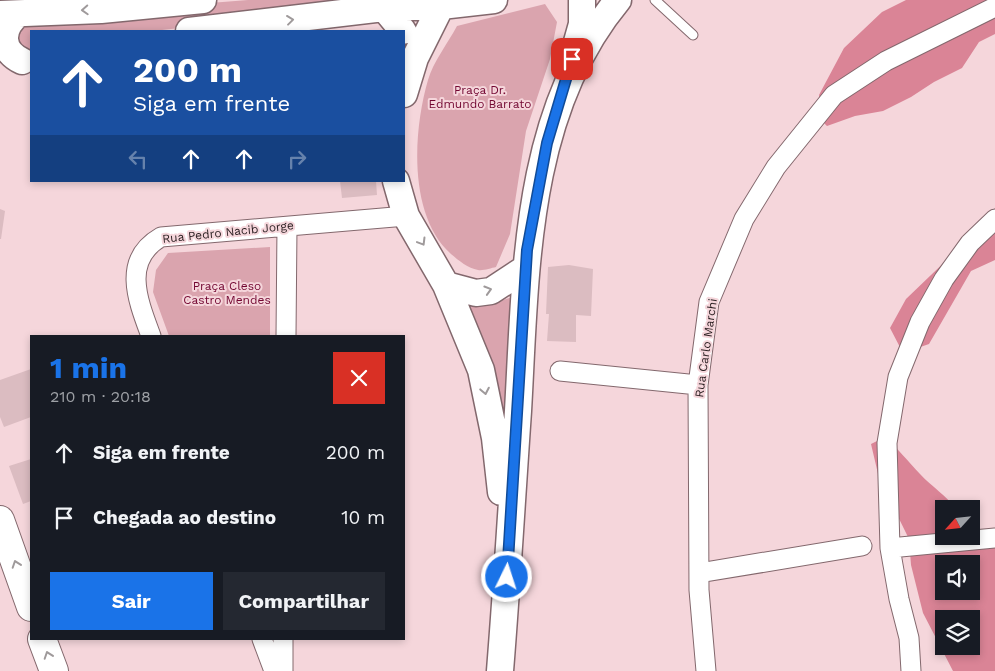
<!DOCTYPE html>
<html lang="pt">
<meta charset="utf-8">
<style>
:root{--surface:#171b24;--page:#242831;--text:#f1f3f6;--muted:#9ea1a6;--accent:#1a73e8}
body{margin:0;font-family:"Work Sans",sans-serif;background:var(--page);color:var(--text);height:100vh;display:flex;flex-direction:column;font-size:19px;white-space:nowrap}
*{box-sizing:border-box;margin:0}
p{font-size:16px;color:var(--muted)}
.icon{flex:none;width:28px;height:28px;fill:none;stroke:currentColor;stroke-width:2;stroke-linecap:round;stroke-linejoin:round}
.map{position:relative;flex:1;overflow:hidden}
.side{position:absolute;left:30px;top:335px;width:375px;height:305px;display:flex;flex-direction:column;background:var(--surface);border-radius:0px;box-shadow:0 2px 8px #0003}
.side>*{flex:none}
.banner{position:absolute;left:30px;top:30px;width:375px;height:152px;border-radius:0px;box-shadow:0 2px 8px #0003;background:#1a4fa0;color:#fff;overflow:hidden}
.needle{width:32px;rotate:243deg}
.fabs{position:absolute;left:935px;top:500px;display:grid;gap:10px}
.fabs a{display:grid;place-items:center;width:45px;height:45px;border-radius:0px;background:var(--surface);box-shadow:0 2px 8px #0003;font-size:25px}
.pin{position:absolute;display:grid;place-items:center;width:42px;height:42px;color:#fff;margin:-21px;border-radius:10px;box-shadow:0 2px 8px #0006}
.me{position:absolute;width:55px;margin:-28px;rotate:4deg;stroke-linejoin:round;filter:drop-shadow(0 0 4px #0008)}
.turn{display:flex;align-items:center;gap:18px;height:105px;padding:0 20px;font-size:22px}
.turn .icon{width:65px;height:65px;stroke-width:2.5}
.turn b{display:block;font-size:35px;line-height:42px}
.lanes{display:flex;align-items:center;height:48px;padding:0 20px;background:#0003;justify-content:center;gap:25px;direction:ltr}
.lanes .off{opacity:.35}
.round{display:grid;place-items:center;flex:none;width:52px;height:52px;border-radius:0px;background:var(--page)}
.overview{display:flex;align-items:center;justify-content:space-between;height:85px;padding:0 20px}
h1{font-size:30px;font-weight:700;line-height:38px;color:var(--accent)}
.button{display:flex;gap:10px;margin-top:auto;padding:10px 20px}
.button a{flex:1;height:58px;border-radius:0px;background:var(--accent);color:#fff;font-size:20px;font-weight:700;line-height:58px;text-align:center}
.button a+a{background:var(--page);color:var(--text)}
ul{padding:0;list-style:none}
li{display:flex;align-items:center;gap:15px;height:65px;padding:0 20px}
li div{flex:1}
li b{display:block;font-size:19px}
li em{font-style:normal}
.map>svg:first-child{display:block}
.green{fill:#daa4ae}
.forest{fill:#da8496;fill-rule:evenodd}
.building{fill:#dbbcc1}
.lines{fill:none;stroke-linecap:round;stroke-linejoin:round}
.lane-casing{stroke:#83686d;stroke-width:11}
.street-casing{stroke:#83686d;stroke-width:21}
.secondary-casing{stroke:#83686d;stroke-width:29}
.primary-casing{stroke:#83686d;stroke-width:30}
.lane{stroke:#fff;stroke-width:9}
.street{stroke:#fff;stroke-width:19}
.secondary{stroke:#fff;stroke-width:26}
.primary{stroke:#fff;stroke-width:28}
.oneway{stroke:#9f9a9b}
.route-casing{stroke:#114b97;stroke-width:12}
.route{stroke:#1a73e8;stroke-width:9}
.labels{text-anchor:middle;stroke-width:4;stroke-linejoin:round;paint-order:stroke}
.park-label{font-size:12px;fill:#720631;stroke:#f5d6db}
.street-label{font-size:12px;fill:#2a1f21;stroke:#f5d6db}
</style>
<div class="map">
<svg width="995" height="671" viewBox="0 0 995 671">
<rect width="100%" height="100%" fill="#f5d6db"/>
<path class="green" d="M 248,0 L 432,0 L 153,31 L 31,31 L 31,51 L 21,55 L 12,25 L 20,18 Z
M 545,4 L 557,22 L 550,59 L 526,131 L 510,234 L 496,267 C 491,268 483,271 478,270 C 468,268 459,261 451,254 C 408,216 413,131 428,80 C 433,62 448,43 457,26 Z
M 270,247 L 270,336 L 169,336 L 153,292 L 156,270 L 168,253 Z
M 517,295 L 507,472 L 462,302 C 483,305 498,303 517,295 Z"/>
<path class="forest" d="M 906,0 L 995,0 L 995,34 L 979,42 L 962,68 L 934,82 L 911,97 L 883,111 L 855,116 L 827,126 L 824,123 L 819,95 L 844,48 L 882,12 Z
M 995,208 L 995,260 L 971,271 L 929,344 L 903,353 L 890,328 L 906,299 L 980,228 Z
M 885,437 C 898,449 908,461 920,474 C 932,487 946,495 956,509 L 944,509 L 944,536 L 971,536 L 971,530 L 974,534 L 995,540 L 995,671 L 953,671 L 923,613 L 911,565 L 909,539 L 879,478 L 871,444 ZM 944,564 L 971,564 L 971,591 L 944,591 ZM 944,619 L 971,619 L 971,646 L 944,646 Z"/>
<path class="building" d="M 340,181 L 376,181 L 377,195 L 342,198 Z
M 0,209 L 5,211 L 1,239 L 0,239 Z
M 569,265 L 593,269 L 591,316 L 576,315 L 576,342 L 547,341 L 549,314 L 546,314 L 548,267 Z
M 31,369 L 31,417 L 4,427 L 0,417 L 0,380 Z
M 31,459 L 31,501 L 23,504 L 9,466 Z"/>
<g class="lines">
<defs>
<path id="lane" d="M 655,0 L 693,35"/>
<path id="street" d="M 151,336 C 138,301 121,260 161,237 L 406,216
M 286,336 L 287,227
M 560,371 L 698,385
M 890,548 L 995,538
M 699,573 L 862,546
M 262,639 L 274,671
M 283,671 L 283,639
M 706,671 L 699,590 L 698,385 L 709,302 L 744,219 L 776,167 L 834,95 L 886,61 L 995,7
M 911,671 L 909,638 L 899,599 L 890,548 L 887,443 L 898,377 L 920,322 L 944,279 L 970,243 L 995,219"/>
<path id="secondary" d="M 384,8 L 403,31
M 0,14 L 101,10 L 203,0
M 18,14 C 0,29 0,51 22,61
M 189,31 L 384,8 L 441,6 L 494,0
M 575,49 L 582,24 L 582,0
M 404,94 L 415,58 L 444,0
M 396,181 L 406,216 L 446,285 L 481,370 L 495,438 L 501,492
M 446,285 L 476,293 L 491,291 L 526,268
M 500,671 C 507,584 512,498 518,411 C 526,272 524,113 618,0"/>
<path id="primary" d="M 0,520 L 31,607
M 42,639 L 54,671"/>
</defs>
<use href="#lane" class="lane-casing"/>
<use href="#street" class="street-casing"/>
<use href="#secondary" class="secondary-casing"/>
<use href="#primary" class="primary-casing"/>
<use href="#lane" class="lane"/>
<use href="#street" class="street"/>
<use href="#secondary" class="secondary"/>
<use href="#primary" class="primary"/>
</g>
<defs><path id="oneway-chevron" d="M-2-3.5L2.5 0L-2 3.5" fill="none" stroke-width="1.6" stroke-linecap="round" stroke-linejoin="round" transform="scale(1.25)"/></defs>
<g class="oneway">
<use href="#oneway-chevron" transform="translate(85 10) rotate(177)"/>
<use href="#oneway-chevron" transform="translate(290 20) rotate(-7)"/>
<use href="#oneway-chevron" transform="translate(422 242) rotate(59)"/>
<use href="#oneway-chevron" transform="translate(488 290) rotate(-17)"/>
<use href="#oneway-chevron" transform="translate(485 391) rotate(79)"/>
<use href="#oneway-chevron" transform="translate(16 564) rotate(-109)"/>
<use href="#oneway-chevron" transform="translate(48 655) rotate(-109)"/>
</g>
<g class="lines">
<defs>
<path id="route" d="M 507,577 L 527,250 L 547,143 L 572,59"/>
</defs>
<use href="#route" class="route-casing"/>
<use href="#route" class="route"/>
</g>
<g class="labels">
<g class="park-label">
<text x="480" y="94">Praça Dr.<tspan x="480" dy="14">Edmundo Barrato</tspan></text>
<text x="227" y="290">Praça Cleso<tspan x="227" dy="14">Castro Mendes</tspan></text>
</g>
<g class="street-label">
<text transform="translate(228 232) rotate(-6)" y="4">Rua Pedro Nacib Jorge</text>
<text transform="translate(706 348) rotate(-82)" y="4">Rua Carlo Marchi</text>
</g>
</g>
</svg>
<div class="fabs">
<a><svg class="needle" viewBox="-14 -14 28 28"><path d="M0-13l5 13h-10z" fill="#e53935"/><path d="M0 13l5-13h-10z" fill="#9ea1a6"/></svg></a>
<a><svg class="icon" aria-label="sound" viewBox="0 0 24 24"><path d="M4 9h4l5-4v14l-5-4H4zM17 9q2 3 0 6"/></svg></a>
<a><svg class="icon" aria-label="layers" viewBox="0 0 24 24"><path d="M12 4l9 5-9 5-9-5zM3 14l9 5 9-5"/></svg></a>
</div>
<div class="pin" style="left:572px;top:59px;background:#d93025"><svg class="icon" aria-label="arrive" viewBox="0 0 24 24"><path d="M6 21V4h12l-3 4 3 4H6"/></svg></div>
<svg class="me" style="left:507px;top:577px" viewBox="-20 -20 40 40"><circle r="17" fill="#1a73e8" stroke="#fff" stroke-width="3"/><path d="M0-11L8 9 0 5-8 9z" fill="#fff"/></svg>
<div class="banner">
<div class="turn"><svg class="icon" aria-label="ahead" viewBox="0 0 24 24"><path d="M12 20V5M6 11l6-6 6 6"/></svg><div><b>200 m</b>Siga em frente</div></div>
<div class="lanes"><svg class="icon off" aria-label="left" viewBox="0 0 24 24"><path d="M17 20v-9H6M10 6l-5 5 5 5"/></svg><svg class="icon" aria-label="ahead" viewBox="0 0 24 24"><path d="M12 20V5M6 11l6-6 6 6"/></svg><svg class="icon" aria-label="ahead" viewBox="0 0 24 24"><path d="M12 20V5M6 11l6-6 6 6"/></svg><svg class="icon off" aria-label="right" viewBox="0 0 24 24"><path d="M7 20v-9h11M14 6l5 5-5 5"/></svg></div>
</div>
<section class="side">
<div class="overview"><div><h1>1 min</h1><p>210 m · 20:18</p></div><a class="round" style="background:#d93025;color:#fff"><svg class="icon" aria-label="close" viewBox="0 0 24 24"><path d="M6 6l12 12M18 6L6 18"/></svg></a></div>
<ul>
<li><svg class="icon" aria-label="ahead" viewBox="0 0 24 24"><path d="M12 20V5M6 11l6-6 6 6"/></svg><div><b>Siga em frente</b></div><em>200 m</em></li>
<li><svg class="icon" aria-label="arrive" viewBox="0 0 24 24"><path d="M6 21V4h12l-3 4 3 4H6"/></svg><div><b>Chegada ao destino</b></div><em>10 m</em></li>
</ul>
<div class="button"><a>Sair</a><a>Compartilhar</a></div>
</section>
</div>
